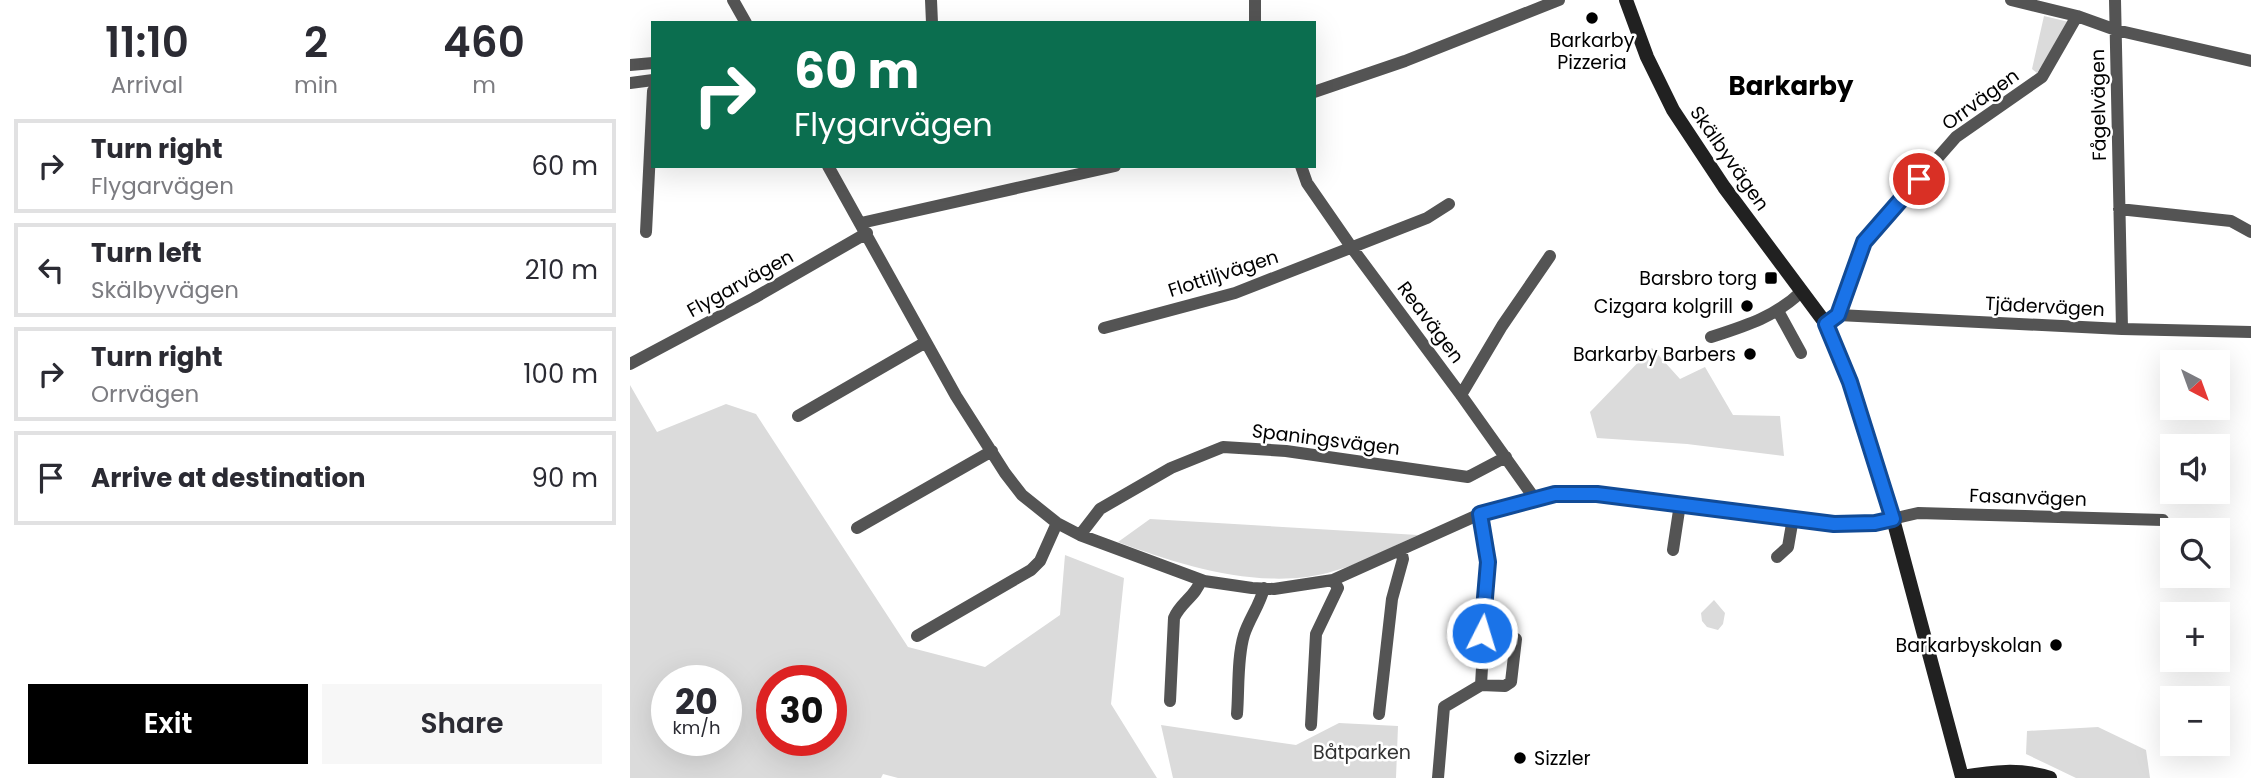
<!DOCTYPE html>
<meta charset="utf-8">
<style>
:root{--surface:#fff;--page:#f7f7f7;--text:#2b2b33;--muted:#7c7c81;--line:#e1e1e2;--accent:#000}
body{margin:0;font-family:Poppins,sans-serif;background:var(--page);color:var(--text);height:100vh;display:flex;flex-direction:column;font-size:26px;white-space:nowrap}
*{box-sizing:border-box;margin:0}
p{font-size:23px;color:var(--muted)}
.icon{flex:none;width:38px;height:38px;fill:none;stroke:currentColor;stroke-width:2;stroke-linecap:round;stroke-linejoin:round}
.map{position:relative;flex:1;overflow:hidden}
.sheet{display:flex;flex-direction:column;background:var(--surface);width:630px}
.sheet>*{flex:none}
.banner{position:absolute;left:21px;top:21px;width:665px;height:147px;border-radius:0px;box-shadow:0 7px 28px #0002;background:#0b6e4f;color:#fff;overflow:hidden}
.needle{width:46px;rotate:139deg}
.fabs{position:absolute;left:1530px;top:350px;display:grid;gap:14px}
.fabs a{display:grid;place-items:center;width:70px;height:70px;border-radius:0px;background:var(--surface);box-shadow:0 7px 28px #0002;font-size:35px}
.speed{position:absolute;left:21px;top:665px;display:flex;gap:14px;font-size:35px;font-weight:700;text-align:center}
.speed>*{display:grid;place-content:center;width:91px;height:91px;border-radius:50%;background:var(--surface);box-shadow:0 7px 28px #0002;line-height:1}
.speed small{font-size:18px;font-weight:400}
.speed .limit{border:10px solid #d22;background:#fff;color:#111}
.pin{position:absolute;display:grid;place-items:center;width:60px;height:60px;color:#fff;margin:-30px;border:4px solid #fff;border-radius:50%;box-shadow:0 2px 7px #0007}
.me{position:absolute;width:77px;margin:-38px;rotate:5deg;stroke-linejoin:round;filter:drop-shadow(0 0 5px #0008)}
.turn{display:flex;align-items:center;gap:24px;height:147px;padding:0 28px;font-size:32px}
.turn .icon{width:91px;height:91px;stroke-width:2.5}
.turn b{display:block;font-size:49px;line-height:60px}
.eta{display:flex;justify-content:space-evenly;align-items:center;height:119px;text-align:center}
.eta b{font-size:42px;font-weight:600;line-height:49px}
.action{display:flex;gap:14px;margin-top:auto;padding:14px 28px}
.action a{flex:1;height:80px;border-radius:0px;background:var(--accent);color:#fff;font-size:28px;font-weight:600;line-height:80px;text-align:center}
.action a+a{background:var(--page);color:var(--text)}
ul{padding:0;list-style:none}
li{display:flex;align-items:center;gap:21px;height:94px;margin:0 14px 10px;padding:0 14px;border:4px solid var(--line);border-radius:0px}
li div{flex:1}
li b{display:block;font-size:26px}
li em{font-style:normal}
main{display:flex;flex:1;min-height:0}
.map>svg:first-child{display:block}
.green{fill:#dbdbdb;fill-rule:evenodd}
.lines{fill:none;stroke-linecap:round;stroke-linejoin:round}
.street{stroke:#545454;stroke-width:12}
.secondary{stroke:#212121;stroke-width:14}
.route-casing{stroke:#114b97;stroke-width:18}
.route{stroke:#1a73e8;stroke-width:12}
.poi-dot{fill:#000;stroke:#fff;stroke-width:2.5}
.labels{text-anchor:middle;stroke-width:5;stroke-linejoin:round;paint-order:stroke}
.poi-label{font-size:19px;fill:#000;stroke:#fff;text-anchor:end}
.street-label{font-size:19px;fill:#000;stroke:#fff}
.park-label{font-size:19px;fill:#323232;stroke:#fff}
.district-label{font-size:26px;font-weight:bold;fill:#000;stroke:#fff}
</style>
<main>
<section class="sheet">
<div class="eta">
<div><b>11:10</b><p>Arrival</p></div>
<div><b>2</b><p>min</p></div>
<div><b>460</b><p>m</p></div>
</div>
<ul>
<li><svg class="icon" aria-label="right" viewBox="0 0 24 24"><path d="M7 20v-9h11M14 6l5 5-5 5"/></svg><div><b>Turn right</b><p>Flygarvägen</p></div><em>60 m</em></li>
<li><svg class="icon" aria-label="left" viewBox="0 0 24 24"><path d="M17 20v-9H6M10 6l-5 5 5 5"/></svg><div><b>Turn left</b><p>Skälbyvägen</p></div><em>210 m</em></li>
<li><svg class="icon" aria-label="right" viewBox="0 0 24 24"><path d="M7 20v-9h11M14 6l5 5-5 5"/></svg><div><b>Turn right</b><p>Orrvägen</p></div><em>100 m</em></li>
<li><svg class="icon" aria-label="arrive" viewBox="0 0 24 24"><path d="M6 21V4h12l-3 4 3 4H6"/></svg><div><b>Arrive at destination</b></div><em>90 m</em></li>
</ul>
<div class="action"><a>Exit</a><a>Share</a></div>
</section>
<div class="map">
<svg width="1621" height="778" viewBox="0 0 1621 778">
<rect width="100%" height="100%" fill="#fff"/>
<path class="green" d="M 1414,16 L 1439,22 L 1407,73 L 1402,69 Z
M 1022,348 L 1050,379 L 1075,367 L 1103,415 L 1150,416 L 1154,456 L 1057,444 L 967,438 L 960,412 Z
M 0,385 L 27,432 L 96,404 L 126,414 L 278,647 L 355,667 L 430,615 L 435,555 L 494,578 L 481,704 L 527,778 L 268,778 L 253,774 L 251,778 L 0,778 ZM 37,681 L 96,681 L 96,740 L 37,740 ZM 142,681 L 201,681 L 201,740 L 142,740 Z
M 520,519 L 788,535 C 761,547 733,563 704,571 C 636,592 552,566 488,542 Z
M 1084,600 L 1095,613 L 1093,624 L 1088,630 L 1077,627 L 1072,621 L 1071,613 Z
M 709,723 L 768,726 L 766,778 L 543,778 L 531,725 L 666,745 Z
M 1468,727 L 1516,750 L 1520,778 L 1446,778 L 1396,754 L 1397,731 Z"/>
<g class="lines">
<path class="street" d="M 103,0 L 116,23
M 301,0 L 302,23
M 1381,0 L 1447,16 L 1486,30 L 1621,61
M 1485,0 L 1492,329
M 625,23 L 625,0
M 0,65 L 23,63
M 0,83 L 23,80
M 684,92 L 775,61 L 929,0
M 198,166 L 326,396 L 375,473 L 392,495 L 427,523 L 450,535 L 574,581 L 622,588 L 644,589 L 703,580 L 850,514 L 925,494 L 967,494 L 1204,524 L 1245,523 L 1288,513 L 1533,520
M 671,166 L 677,183 L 722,248 L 831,395 L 905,499
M 1489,209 L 1601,221 L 1621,232
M 231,223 L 485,166
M 16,232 L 23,91
M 1148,311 L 1171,353
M 1208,315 L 1492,329 L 1621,332
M 1208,315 L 1234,242 L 1326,137 L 1412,77 L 1447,16
M 474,328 L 605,293 L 797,218 L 819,204
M 1081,337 C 1115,326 1145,317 1171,292
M 0,364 L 124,298 L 237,233
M 831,395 L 872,326 L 920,256
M 168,416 L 296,342
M 850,514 L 858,562 L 851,685 L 875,686 L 881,682 L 886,639 L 852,633
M 227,528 L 362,451
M 450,535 L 470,509 L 541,468 L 593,447 L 656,451 L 838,477 L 876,457
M 1043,550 L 1050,504
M 1147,557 L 1158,547 L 1163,518
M 287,636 L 401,570 L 410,561 L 427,523
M 540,701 L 544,618 C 550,603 566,596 571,580
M 607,714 C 609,690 607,658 614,635 C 619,619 630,605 634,588
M 749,714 L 762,599 L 773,559 L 771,550
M 681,725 L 686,634 L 708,588 L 703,580
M 808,778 L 814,707 L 851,685"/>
<path class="secondary" d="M 996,0 L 1017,57 L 1043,110 L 1094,187 L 1196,324 L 1219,382 L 1263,519 L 1332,777
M 1332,777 C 1362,772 1390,768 1420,778"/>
</g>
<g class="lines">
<defs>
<path id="route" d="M 852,633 L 858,562 L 850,514 L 925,494 L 967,494 L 1204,524 L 1245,523 L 1263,519 L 1220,382 L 1196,324 L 1208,315 L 1234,242 L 1289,179"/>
</defs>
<use href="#route" class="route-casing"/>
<use href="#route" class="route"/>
</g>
<g class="poi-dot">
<circle cx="962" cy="18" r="7"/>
<rect x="1134" y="271" width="14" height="14" rx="3.5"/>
<circle cx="1117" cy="306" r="7"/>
<circle cx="1120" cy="354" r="7"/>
<circle cx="1426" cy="645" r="7"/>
<circle cx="890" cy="758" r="7"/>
</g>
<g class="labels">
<g class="poi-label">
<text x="962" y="47" text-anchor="middle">Barkarby<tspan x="962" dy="22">Pizzeria</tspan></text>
<text x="1127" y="285">Barsbro torg</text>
<text x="1103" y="313">Cizgara kolgrill</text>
<text x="1106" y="361">Barkarby Barbers</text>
<text x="1412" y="652">Barkarbyskolan</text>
<text x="904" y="765" text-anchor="start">Sizzler</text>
</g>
<g class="street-label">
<text transform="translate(1350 99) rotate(-36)" y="7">Orrvägen</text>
<text transform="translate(1468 105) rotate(-91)" y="7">Fågelvägen</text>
<text transform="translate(1100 158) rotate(55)" y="7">Skälbyvägen</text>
<text transform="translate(593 273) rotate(-18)" y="7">Flottiljvägen</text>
<text transform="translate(110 283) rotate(-29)" y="7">Flygarvägen</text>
<text transform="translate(1415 306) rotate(3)" y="7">Tjädervägen</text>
<text transform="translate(801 322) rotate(53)" y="7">Reavägen</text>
<text transform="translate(696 439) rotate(7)" y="7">Spaningsvägen</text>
<text transform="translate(1398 497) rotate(2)" y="7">Fasanvägen</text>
</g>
<g class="park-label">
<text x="732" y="759">Båtparken</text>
</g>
<g class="district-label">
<text x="1161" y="95">Barkarby</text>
</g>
</g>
</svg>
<div class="fabs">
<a><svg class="needle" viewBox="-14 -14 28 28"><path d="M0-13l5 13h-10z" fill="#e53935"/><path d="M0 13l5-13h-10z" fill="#7c7c81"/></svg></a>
<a><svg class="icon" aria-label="sound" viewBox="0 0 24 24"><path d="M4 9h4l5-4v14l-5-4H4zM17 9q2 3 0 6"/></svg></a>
<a><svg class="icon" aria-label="search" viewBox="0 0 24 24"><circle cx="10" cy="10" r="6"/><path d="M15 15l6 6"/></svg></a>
<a>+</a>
<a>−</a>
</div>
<div class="speed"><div>20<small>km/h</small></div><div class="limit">30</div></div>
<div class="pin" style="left:1289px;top:179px;background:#d93025"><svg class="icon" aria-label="arrive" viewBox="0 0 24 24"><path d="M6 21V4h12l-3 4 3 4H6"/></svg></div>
<svg class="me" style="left:852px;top:633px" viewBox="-20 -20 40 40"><circle r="17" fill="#1a73e8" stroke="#fff" stroke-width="3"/><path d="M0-11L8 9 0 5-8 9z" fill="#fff"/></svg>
<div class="banner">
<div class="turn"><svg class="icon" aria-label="right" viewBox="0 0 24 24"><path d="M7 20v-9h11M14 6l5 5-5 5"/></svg><div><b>60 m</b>Flygarvägen</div></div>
</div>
</div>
</main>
